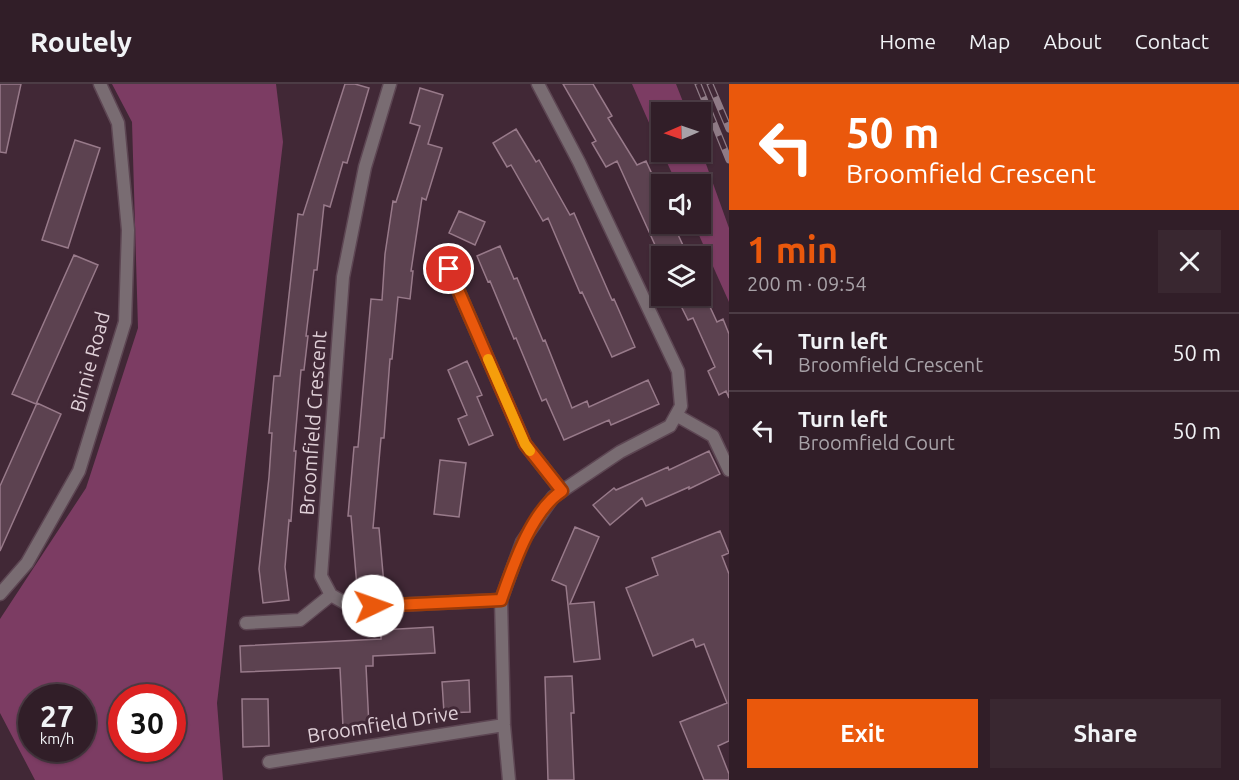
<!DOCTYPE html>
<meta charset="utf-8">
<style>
:root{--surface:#311e28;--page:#392730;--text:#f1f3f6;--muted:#a8a2a8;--line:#4c3c45;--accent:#ea580c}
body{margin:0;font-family:Ubuntu,sans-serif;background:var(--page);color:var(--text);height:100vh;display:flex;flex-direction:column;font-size:22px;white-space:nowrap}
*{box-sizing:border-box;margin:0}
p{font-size:20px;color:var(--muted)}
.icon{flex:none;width:33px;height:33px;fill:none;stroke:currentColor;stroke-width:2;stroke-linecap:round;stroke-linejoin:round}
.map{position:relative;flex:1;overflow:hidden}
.panel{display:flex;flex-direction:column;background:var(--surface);width:510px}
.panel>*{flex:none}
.guide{background:#ea580c;color:#fff;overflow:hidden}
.needle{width:39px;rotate:268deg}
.controls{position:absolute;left:651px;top:18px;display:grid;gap:12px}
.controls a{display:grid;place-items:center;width:60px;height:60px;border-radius:0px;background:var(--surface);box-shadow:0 2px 4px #0004,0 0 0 2px var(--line);font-size:30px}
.speed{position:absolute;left:18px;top:600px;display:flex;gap:12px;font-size:30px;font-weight:700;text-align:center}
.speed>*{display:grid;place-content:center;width:78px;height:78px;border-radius:50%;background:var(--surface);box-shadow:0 2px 4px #0004,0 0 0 2px var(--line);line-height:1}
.speed small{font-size:15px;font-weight:400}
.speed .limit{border:9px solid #d22;background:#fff;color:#111}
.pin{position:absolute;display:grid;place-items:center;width:51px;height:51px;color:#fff;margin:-26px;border:3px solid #fff;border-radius:50%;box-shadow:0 2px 6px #0007}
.me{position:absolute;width:66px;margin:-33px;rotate:87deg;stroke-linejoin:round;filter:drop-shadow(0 0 4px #0008)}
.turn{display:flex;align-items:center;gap:21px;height:126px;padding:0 18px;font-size:27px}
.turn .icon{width:78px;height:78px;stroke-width:2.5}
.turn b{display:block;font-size:42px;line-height:51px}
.round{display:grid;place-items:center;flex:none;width:63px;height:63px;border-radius:0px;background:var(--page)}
.summary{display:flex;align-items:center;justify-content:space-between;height:102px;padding:0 18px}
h1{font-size:36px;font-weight:700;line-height:45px;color:var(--accent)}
.primary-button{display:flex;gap:12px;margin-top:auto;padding:12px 18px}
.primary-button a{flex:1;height:69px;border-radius:0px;background:var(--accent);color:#fff;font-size:24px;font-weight:700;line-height:69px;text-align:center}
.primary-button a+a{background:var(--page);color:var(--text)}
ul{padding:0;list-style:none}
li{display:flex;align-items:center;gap:18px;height:78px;padding:0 18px;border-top:2px solid var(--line)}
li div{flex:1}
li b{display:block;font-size:22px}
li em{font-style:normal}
header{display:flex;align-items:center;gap:36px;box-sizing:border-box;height:84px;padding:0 30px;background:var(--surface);border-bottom:2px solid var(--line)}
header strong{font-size:28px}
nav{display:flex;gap:33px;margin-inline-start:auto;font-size:21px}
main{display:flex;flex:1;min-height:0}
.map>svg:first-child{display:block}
.green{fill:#7c3c63;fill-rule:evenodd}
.building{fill:#5c4250;stroke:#987a8a;stroke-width:1.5}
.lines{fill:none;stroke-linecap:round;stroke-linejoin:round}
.street-casing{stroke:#5d4653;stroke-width:15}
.street{stroke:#796c72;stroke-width:12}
.rail-casing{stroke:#8f7b86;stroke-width:7}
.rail{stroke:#412836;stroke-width:4.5;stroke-dasharray:14;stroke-linecap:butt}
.route-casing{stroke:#983908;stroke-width:15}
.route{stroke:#ea580c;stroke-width:10}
.slow{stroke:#f59e0b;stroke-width:10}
.labels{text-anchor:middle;stroke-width:6;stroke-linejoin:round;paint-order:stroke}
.street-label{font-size:20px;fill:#dfcfd7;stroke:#412836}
</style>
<header>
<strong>Routely</strong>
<nav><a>Home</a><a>Map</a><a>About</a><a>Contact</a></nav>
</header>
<main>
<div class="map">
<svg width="729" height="696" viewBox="0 0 729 696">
<rect width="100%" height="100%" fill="#412836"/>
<path class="green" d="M 112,0 L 276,0 L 283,58 L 217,619 L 223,696 L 35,696 L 0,629 L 0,535 L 86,404 L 138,244 L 132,38 ZM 32,614 L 82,614 L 82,664 L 32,664 ZM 122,614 L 172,614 L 172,664 L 122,664 Z
M 632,0 L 676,0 L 687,28 L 662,28 L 661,66 Z
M 701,66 L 729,144 L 729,218 L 694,140 L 700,140 L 700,100 L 677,100 L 662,68 Z"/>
<path class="building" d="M 0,0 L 21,0 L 6,69 L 0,68 Z
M 345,0 L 355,0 L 369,4 L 347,79 L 343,78 L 330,123 L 324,121 L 317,186 L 314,186 L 306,252 L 308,252 L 304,286 L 301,286 L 294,367 L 296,367 L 291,437 L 289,436 L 285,483 L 289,516 L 263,519 L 259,485 L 269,393 L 272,349 L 269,349 L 274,292 L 280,292 L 298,130 L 303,131 Z
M 563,0 L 593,0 L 612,32 L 608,34 L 637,81 L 646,77 L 662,112 L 662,140 L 673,140 L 688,172 L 660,172 L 617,77 L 606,83 L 592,59 L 596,57 Z
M 420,4 L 443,11 L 428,60 L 442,64 L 426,116 L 422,114 L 411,187 L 413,187 L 410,215 L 398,213 L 392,275 L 390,275 L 384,354 L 381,354 L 373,444 L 379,444 L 384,501 L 357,503 L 351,432 L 348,432 L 354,363 L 358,363 L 371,215 L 382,216 L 385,170 L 393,117 L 396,118 L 420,42 L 410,39 Z
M 516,45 L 536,78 L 539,76 L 570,131 L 574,129 L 612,216 L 614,215 L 635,263 L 612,273 L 582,208 L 580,209 L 548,134 L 543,137 L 511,81 L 507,83 L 493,59 Z
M 75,56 L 100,64 L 68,164 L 42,156 Z
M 459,127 L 485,138 L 475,161 L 449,149 Z
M 500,162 L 514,195 L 517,194 L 543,257 L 545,256 L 572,324 L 587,317 L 589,323 L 648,296 L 659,320 L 611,341 L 609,336 L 564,356 L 546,315 L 542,317 L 516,254 L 514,255 L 490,197 L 488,198 L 477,172 Z
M 74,171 L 98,181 L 36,320 L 12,310 Z
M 676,212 L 705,212 L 717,238 L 723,235 L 729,250 L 729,314 L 726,307 L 719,311 L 708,287 L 715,283 L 693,234 L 688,236 Z
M 467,277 L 482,311 L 477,313 L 493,351 L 469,361 L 458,335 L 467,331 L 448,286 Z
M 37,319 L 61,330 L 0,467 L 0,402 Z
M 709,367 L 720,390 L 689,405 L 689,403 L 646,422 L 642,414 L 610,441 L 593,421 L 614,404 L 616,406 L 668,383 L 669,386 Z
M 440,376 L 466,379 L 459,433 L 434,430 Z
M 575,443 L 599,453 L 570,520 L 594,518 L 600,575 L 574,578 L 566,502 L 552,496 Z
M 720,447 L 729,469 L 722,472 L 729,490 L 729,657 L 718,662 L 729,690 L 729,696 L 704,696 L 680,638 L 727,619 L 704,560 L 696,563 L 693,555 L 653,572 L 626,504 L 658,491 L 652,474 Z
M 433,543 L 435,569 L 373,572 L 373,582 L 366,582 L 369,642 L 343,643 L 340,584 L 241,588 L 240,562 L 381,555 L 381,546 Z
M 572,592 L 574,629 L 571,629 L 574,696 L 548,696 L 545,593 Z
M 469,596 L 470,628 L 444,629 L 442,598 Z
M 242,615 L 268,615 L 269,662 L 243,663 Z"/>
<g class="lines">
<defs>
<path id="street" d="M 390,0 L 365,83 L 343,193 L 321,492 L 331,511 L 352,523 L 501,516
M 449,185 L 525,360 L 562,407
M 676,331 L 713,352 L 729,386
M 0,510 L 27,479 L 79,387 L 125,238 L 128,146 L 118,39 L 100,0
M 246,539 L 300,536 L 331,511
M 269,678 L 504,641
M 509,696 L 504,641 L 501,516 L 522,458 L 553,413 L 620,368 L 670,342 L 681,322 L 678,287 L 579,78 L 538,0"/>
</defs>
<use href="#street" class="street-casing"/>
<use href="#street" class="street"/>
<defs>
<path id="rail" d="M 698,0 L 729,76
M 710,0 L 729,45"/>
</defs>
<use href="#rail" class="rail-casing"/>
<use href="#rail" class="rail"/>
</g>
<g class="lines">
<defs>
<path id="route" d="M 373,522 L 501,516 C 513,482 531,427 562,407 L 525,360 L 449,185"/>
</defs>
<use href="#route" class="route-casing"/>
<use href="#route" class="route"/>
<path class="slow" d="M 488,275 L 525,360 L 530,367"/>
</g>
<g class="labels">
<g class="street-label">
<text transform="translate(90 278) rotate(-75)" y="7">Birnie Road</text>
<text transform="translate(313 339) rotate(-86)" y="7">Broomfield Crescent</text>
<text transform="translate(383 640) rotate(-9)" y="7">Broomfield Drive</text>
</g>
</g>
</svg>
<div class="controls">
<a><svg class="needle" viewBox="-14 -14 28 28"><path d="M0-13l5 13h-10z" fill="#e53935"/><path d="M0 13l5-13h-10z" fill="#a8a2a8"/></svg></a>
<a><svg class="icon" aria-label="sound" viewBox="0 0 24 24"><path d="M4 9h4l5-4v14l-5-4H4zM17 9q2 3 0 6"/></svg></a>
<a><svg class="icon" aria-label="layers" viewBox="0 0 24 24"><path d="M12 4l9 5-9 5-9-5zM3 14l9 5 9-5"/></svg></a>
</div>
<div class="speed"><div>27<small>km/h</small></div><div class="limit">30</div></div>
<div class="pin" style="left:449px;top:185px;background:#d93025"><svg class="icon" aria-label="arrive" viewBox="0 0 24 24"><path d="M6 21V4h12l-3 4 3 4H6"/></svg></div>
<svg class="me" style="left:373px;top:522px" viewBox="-20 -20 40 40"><circle r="19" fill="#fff"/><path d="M0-13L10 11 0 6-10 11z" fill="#ea580c"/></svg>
</div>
<section class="panel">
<div class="guide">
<div class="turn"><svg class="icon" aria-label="left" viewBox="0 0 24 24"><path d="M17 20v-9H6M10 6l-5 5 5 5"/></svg><div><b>50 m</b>Broomfield Crescent</div></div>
</div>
<div class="summary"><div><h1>1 min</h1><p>200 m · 09:54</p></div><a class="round"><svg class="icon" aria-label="close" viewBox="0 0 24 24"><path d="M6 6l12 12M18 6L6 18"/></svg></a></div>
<ul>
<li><svg class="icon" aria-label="left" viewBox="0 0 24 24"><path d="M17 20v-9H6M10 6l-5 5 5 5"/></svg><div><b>Turn left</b><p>Broomfield Crescent</p></div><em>50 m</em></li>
<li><svg class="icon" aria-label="left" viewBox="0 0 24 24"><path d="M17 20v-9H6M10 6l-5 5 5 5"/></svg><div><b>Turn left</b><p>Broomfield Court</p></div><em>50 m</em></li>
</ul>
<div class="primary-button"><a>Exit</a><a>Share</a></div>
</section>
</main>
